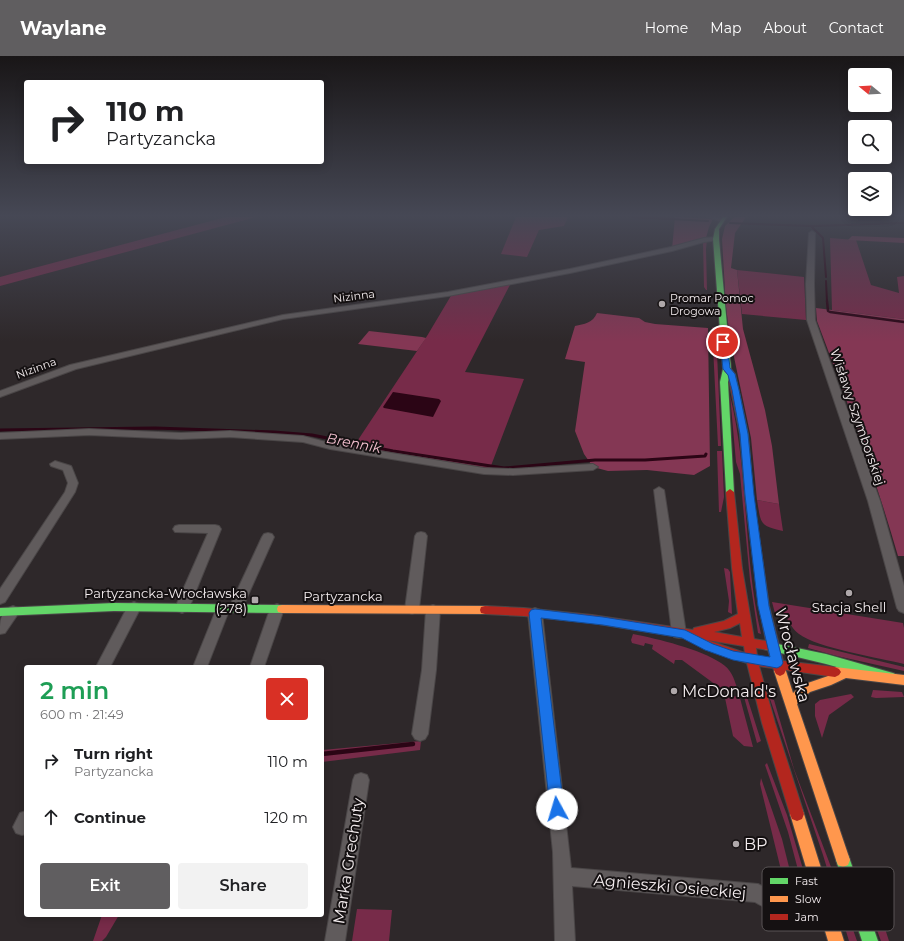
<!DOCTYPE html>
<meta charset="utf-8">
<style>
:root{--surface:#fff;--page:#f2f2f2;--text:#202124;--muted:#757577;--accent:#605e60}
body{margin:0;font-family:Montserrat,sans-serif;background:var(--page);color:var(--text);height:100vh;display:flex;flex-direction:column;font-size:15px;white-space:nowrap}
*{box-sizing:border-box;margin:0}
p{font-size:13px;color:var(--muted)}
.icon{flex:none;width:22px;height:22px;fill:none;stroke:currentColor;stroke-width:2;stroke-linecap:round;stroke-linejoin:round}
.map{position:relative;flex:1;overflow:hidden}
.sheet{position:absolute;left:24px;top:609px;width:300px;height:252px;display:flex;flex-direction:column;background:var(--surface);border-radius:4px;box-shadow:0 2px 10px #0003}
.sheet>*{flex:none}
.hud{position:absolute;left:24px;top:24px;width:300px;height:84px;border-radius:4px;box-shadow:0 2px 10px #0003;background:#fff;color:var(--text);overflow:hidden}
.needle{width:26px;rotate:288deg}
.buttons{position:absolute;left:848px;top:12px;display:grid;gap:8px}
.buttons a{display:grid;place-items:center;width:44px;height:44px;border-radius:4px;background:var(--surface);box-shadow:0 2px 10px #0003;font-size:20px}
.pin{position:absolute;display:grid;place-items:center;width:34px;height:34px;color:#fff;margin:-17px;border:2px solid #fff;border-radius:50%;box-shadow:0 1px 4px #0007}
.me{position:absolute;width:44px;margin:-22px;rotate:354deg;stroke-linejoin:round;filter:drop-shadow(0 0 3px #0008)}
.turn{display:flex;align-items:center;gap:14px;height:84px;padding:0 16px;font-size:18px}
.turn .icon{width:52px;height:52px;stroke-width:2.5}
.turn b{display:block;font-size:28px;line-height:34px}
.round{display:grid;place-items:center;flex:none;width:42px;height:42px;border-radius:4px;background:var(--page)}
.headline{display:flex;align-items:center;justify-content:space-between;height:68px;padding:0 16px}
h1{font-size:24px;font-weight:600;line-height:30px;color:#1e9e55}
.primary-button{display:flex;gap:8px;margin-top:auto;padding:8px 16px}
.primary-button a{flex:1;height:46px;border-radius:4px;background:var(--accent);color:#fff;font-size:16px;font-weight:600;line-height:46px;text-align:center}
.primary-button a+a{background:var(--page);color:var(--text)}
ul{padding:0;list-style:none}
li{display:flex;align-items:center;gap:12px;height:56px;padding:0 16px}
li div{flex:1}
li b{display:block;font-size:15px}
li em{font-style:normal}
header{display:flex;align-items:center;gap:24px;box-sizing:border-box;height:56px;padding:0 20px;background:var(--accent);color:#fff}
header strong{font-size:19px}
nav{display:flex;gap:22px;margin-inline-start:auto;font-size:14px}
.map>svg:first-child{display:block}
.green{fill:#772b49}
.forest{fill:#843754}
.water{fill:#2b0515}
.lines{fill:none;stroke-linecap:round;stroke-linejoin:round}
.stream-far3{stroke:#2b0515;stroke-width:2}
.stream-far2{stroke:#2b0515;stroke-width:2.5}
.stream-far1{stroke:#2b0515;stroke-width:3}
.stream{stroke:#2b0515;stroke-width:4.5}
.street-casing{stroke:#4a4647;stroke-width:2}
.fast-casing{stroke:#4a4647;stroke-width:2}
.slow-casing{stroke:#4a4647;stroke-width:2}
.jam-casing{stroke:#4a4647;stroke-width:2}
.street{fill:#605b5c;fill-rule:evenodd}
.fast{fill:#63d668;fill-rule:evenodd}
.slow{fill:#ff974d;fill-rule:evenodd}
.jam{fill:#b3261e;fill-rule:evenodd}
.route{fill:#1a73e8;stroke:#114b97}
.poi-dot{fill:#afa8aa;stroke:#151112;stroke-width:1.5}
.labels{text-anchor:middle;stroke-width:4;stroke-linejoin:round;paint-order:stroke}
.far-street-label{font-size:11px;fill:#f4edef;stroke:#151112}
.far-poi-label{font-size:11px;fill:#f4edef;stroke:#151112;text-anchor:start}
.street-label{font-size:13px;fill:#f4edef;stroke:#151112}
.poi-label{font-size:13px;fill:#f4edef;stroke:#151112;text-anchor:end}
.water-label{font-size:14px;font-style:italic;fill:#f4c1d0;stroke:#151112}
.near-street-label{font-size:16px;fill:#f4edef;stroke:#151112}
.near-poi-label{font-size:16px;fill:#f4edef;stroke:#151112;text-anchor:start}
.key{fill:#151112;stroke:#585354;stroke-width:1}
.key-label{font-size:11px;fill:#f4edef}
</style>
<header>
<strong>Waylane</strong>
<nav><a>Home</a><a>Map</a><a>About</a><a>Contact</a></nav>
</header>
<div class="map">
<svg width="904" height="885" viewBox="0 0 904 885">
<rect width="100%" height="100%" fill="#2e282a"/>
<path class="green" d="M 226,161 L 256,161 L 0,230 L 0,221 Z
M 516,161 L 568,161 L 564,170 L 539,174 L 527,201 L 501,198 Z
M 830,182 L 856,184 L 871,229 L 899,237 L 897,221 L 904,220 L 904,263 L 832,254 Z
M 707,184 L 706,193 L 707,234 L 706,234 L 704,231 L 703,187 Z
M 737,214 L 804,221 L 806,264 L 742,258 Z
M 512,225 L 465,316 L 524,323 L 489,415 L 352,393 L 427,280 L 452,238 Z
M 712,271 L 716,273 L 721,390 L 718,390 Z
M 730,339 C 749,417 743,500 761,578 L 758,577 L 750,524 L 740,418 L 736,406 Z
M 717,395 L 722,395 L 724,441 L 721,456 L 719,456 Z
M 757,444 L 779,448 L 783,475 C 759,470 761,467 757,444 Z
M 724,512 L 728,513 L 730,516 L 732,558 L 728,556 L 729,545 Z
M 772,546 L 903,567 L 904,572 L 904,608 C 880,602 817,592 799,578 C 793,574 790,567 786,561 L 776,561 Z
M 633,578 C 658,583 700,593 721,607 C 731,613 734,622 737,632 L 735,634 L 718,636 L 716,634 L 716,629 L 682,604 L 675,604 L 674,608 L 652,593 L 653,589 L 645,587 L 644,590 L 632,587 L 631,584 Z
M 809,588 L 904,611 L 904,615 L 837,600 L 808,592 Z
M 873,634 L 902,636 L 904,641 L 876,642 L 871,641 Z
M 851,638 L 854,641 L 829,659 L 822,682 L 815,660 L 815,648 L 820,644 Z
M 736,640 L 740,642 L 753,691 L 744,690 L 733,680 L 725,642 Z
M 744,641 L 747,641 L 761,685 L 757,687 Z
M 770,643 L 774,644 L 794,713 L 831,811 L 857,885 L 849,885 L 823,799 Z
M 421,685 L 420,694 L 322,706 L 322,694 Z
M 767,707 L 787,759 L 813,847 L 809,847 L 806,844 L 788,776 L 765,709 Z
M 761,722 L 782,783 L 795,835 L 781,814 L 760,728 Z
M 861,831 L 881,860 L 889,885 L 881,885 Z
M 357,853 L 392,854 L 389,885 L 352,885 Z
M 102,859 L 119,859 L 106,881 L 102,885 L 93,885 Z"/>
<path class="forest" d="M 675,161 L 713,163 L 709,171 L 706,182 L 672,193 Z
M 734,161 L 746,161 L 735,177 L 731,212 L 737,214 L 743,273 L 765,354 L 772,390 L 779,448 L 757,444 L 751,382 L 730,282 L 726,251 L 722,183 L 725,170 Z
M 852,180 L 904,182 L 904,187 L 848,184 Z
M 816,252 L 904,263 L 904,500 L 898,500 C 875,420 846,342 817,265 Z
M 597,257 L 639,262 L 645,266 L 655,268 L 708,272 L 710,410 L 694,419 L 647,414 L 608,415 L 593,411 L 584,398 L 575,375 L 585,306 L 565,303 L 575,270 C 584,268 593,267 597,257 Z
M 369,275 L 422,281 L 426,282 L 417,295 L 358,288 Z"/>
<path class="water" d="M 393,336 L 439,343 L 441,345 L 433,361 L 384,352 L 383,351 Z"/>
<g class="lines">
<path class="stream-far3" d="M 633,161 L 708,165
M 730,167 L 813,170 L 904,167
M 811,170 L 823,182 L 826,221
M 826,225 L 827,246"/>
<path class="stream-far2" d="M 827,245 L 828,255 L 830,256 L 904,266"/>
<path class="stream-far1" d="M 0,374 L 155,372 L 274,376 L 312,379 L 393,395 L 504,412 L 595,404 L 645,404 L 705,400 L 706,398"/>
<path class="stream" d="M 322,698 L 413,688"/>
<defs>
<path id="street" d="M 708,161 L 718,161 L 725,164 L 722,166 Z
M 812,175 L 815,177 L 814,228 L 815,264 L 880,445 L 904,530 L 904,557 L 899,555 L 897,552 L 868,445 L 807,264 L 806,228 L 809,177 Z
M 716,181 L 718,182 L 718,184 L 704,186 L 672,195 L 570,217 L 448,240 L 283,263 L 76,313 L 0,341 L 0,335 L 70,309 L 283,259 L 448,236 L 570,213 L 671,191 L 704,182 Z
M 89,373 L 181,377 L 230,375 L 303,380 L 330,387 L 484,412 L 513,413 L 593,408 L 598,411 L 593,414 L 513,419 L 484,418 L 330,393 L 303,386 L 230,381 L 181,383 L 89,379 L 0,383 L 0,377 Z
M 55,405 L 71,410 L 72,412 L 78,427 L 75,436 L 5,546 L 0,548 L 0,533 L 65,436 L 68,427 L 63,414 L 51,410 L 50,408 Z
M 659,431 L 664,434 L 686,577 L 684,581 L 679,582 L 674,581 L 672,577 L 654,434 Z
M 179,469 L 215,469 L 219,470 L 221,473 L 189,552 L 187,555 L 182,557 L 177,555 L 175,552 L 208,477 L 175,476 L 173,473 L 175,470 Z
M 421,476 L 425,477 L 427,480 L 419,553 L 417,556 L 412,558 L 407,556 L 405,553 L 415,480 L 417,477 Z
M 268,477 L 272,478 L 274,481 L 241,555 L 236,557 L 231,555 L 230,552 L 207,611 L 193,611 L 218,549 L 223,547 L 228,549 L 229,552 L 262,481 L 264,478 Z
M 134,546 L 139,548 L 141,551 L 110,611 L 96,611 L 129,548 Z
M 277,548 L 282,550 L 284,553 L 264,611 L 250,611 L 270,553 L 272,550 Z
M 433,549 L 438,551 L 440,554 L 436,614 L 428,678 L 425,683 L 420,685 L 415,683 L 412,678 L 422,614 L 426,554 L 428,551 Z
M 13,550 L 18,552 L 20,555 L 5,577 L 0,578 C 0,567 0,554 13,550 Z
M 535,552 L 540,554 L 542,557 L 571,812 L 758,828 L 771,835 L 798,835 L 805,837 L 807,844 L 805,851 C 790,857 768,855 755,846 L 572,830 L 575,885 L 555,885 L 553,796 L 528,557 L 530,554 Z
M 361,717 L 367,719 L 369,724 L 345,885 L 325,885 L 353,724 L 355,719 Z
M 26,755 L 26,778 L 22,779 L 16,777 L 13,771 L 20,757 Z"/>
<path id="fast" d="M 723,161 L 727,161 L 719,173 L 719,183 L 731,313 L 728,326 L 734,436 L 730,439 L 726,436 L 720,326 L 723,313 L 713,183 L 715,173 Z
M 114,547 L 282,549 L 286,550 L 287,553 L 286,556 L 282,557 L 114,555 L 0,560 L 0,552 Z
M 768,586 L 826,598 L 893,617 L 897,619 L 899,622 L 897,625 L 893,627 L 826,608 L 764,593 L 762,590 L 764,587 Z
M 843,797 L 848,799 L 850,804 L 878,885 L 862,885 L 836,804 L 838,799 Z"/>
<path id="slow" d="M 282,549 L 485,550 L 489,551 L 490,554 L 489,557 L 485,558 L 282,557 L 278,556 L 277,553 L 278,550 Z
M 780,610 L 784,612 L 786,615 L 793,637 L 802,629 L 831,619 L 829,616 L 831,613 L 835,611 L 904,619 L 904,629 L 846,622 L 831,629 L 810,636 L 797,648 L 850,804 L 848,809 L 843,811 L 838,809 L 836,804 L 774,615 L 776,612 Z
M 797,751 L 802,753 L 804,758 L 844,885 L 828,885 L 790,758 L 792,753 Z"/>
<path id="jam" d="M 725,313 L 731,313 L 735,318 L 748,378 L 753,439 L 769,550 L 783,605 L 835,611 L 839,613 L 841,616 L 839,619 L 835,621 L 786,614 L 784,618 L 780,620 L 776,618 L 773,612 L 759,610 L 775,667 L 804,758 L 802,763 L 797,765 L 792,763 L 790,758 L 762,667 L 747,607 L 719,598 L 685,582 L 592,567 L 524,560 L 485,558 L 481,557 L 480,554 L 481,551 L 485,550 L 524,552 L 592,559 L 693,574 L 694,572 L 724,565 L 738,558 L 732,512 L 726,436 L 730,433 L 734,436 L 742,512 L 754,583 L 766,585 L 759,550 L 745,439 L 740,378 L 728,319 L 724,315 ZM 740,567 L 742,581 L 714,576 L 730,572 ZM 707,584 L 744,590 L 745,597 ZM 756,592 L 768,594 L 771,603 L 757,600 Z"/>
</defs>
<use href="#street" class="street-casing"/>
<use href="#fast" class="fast-casing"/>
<use href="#slow" class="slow-casing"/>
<use href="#jam" class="jam-casing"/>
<use href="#street" class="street"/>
<use href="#fast" class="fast"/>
<use href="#slow" class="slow"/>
<use href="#jam" class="jam"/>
</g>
<linearGradient id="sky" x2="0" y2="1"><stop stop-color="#191617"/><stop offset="0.56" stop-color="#464855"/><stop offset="1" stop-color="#464855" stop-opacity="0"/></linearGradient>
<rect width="904" height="285" fill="url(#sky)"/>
<path class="route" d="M 723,284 L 727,286 L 730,312 L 735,318 L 739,334 L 748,378 L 754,439 L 769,550 L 783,607 L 781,610 L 777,612 L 733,604 L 705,594 L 682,582 L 603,569 L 541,562 L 564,753 L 562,758 L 557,760 L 552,758 L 550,753 L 529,557 L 531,554 L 535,553 L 603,561 L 685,574 L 713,588 L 733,595 L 770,601 L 758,550 L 745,439 L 740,378 L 732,334 L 728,319 L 723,313 L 720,286 Z"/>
<g class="poi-dot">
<circle cx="662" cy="248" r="4"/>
<circle cx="849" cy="537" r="4"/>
<rect x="251" y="540" width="8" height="8" rx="2"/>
<circle cx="674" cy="635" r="4"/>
<circle cx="736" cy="788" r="4"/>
</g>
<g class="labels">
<g class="far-street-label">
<text transform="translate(354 240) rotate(-7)" y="4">Nizinna</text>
<text transform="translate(36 312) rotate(-20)" y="4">Nizinna</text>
</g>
<g class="far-poi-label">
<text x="670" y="246">Promar Pomoc<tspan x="670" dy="13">Drogowa</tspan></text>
</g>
<g class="street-label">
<text transform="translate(858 361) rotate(71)" y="5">Wisławy Szymborskiej</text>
<text x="343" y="545">Partyzancka</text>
</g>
<g class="poi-label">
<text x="247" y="542">Partyzancka-Wrocławska<tspan x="247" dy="15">(278)</tspan></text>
<text x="849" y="556" text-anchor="middle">Stacja Shell</text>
</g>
<g class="water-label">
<text transform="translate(354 387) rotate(11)" y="5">Brennik</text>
</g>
<g class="near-street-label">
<text transform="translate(793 599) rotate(75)" y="6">Wrocławska</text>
<text transform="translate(348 805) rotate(-81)" y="6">Marka Grechuty</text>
<text transform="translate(670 830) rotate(5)" y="6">Agnieszki Osieckiej</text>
</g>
<g class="near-poi-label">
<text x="682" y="641">McDonald's</text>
<text x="744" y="794">BP</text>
</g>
</g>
<rect x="762" y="811" width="132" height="64" rx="6" class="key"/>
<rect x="770" y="822" width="18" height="6" fill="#63d668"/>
<rect x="770" y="840" width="18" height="6" fill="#ff974d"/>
<rect x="770" y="858" width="18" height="6" fill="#b3261e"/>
<g class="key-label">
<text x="795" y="829">Fast</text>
<text x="795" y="847">Slow</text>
<text x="795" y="865">Jam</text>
</g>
</svg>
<div class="buttons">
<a><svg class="needle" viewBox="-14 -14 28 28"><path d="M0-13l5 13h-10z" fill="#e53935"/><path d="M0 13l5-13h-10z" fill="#757577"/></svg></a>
<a><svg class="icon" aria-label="search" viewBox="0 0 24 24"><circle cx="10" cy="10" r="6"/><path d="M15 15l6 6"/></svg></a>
<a><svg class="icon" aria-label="layers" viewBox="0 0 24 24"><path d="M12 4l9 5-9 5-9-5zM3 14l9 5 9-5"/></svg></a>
</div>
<div class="pin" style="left:723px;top:286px;background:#d93025"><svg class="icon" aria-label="arrive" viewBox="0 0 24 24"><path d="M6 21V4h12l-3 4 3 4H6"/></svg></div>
<svg class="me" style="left:557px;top:753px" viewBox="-20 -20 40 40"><circle r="19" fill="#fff"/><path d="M0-13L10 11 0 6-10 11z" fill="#1a73e8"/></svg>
<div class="hud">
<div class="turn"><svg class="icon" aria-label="right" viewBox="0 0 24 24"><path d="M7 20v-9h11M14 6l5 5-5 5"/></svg><div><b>110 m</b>Partyzancka</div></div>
</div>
<section class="sheet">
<div class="headline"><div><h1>2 min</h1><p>600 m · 21:49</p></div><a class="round" style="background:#d93025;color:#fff"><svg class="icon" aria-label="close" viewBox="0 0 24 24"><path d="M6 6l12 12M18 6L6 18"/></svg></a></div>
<ul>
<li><svg class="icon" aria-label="right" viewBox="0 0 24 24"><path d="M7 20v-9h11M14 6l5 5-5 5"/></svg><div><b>Turn right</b><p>Partyzancka</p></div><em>110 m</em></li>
<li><svg class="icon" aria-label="ahead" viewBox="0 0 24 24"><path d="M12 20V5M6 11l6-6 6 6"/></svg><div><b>Continue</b></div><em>120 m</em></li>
</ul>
<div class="primary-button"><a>Exit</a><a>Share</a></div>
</section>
</div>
